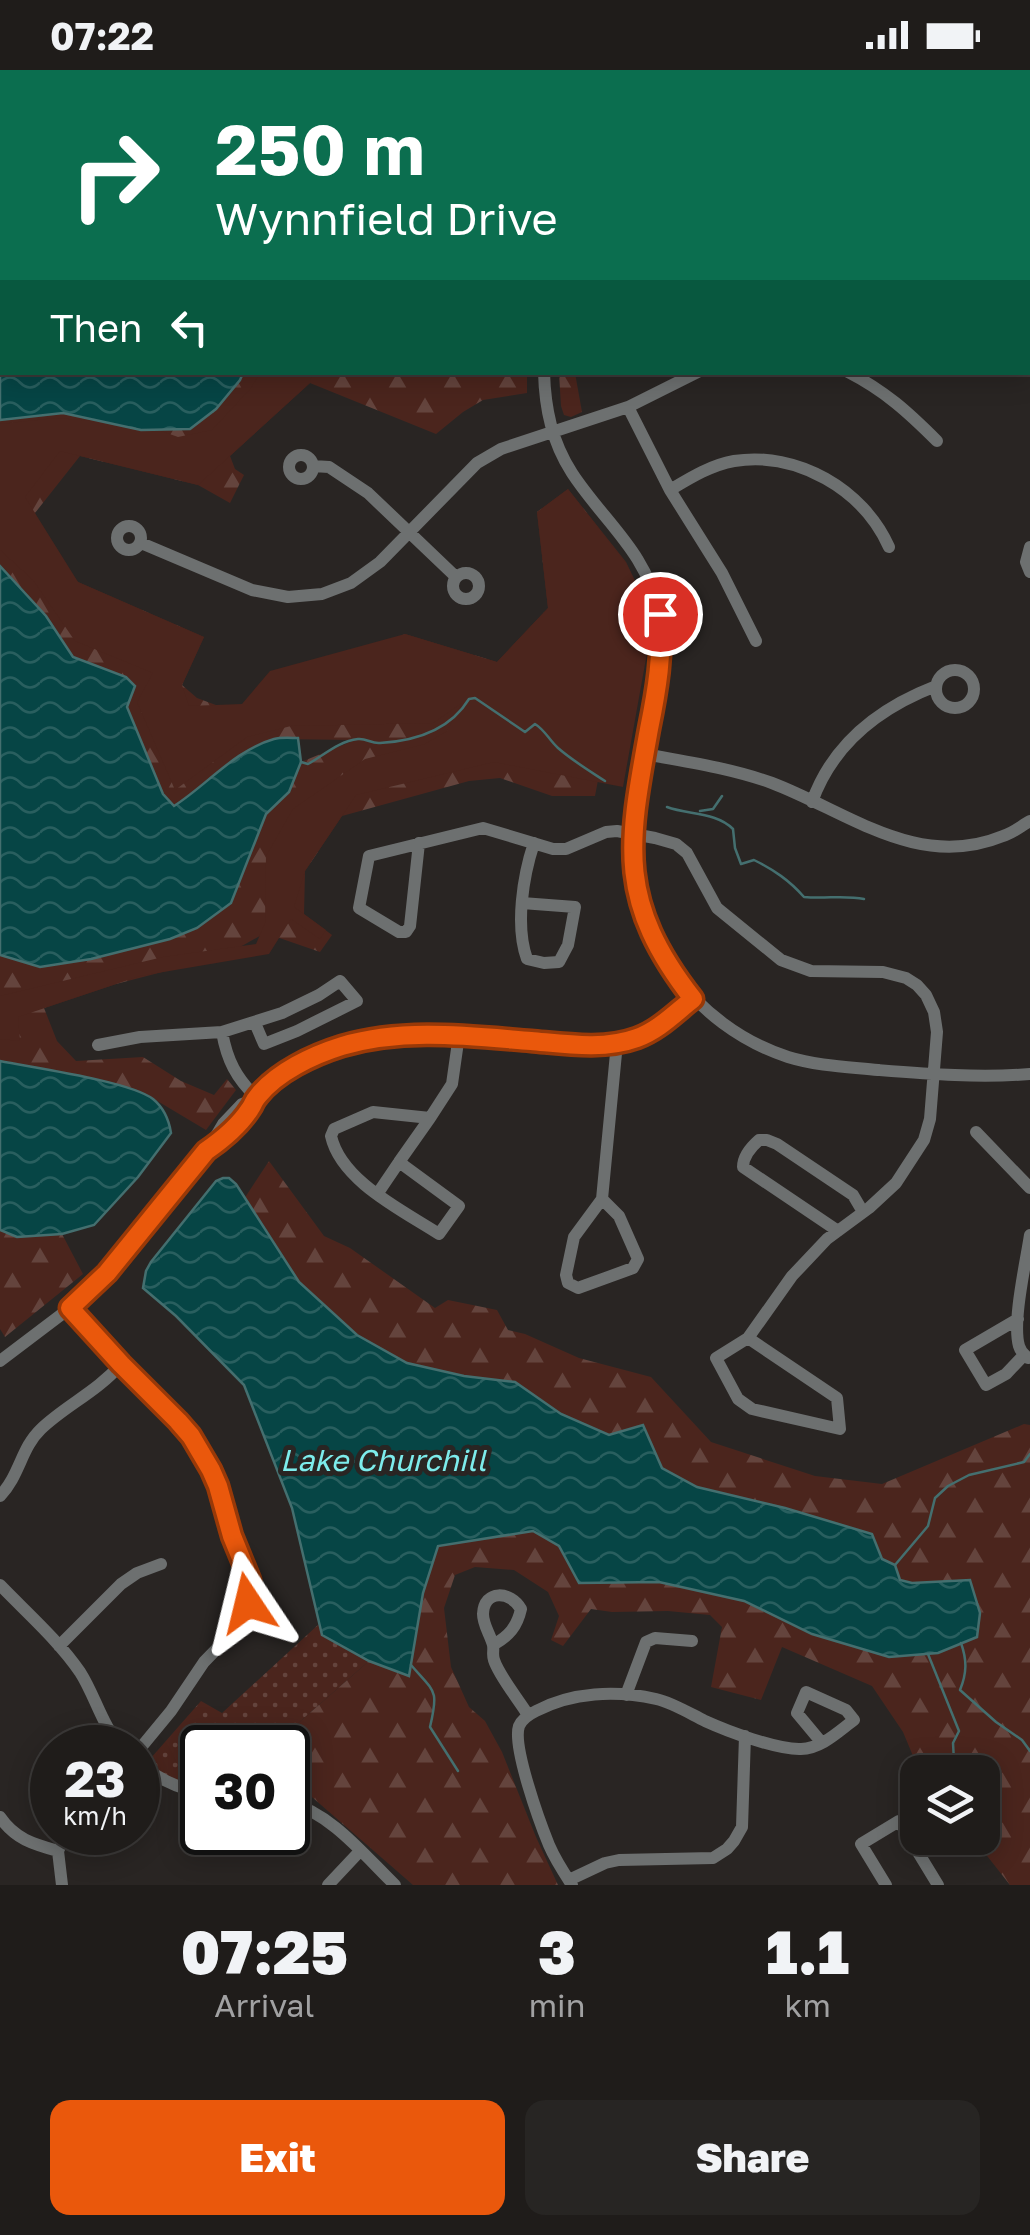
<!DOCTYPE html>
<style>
:root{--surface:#1f1c1a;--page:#272523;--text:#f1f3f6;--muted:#a1a1a2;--line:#3c3a39;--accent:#ea580c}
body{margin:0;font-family:"Golos Text",sans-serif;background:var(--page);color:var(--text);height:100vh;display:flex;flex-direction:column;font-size:38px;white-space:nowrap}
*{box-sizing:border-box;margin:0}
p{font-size:32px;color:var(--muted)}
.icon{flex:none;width:55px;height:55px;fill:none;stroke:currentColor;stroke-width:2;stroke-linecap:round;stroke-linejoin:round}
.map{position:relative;height:1815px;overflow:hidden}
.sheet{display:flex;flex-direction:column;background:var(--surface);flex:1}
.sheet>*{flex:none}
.guide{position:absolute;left:0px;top:0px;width:1030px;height:305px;box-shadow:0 5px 25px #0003,0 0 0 2px var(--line);background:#0b6e4f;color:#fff;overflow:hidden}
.fabs{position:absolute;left:900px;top:1685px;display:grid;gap:20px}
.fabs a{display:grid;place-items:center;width:100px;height:100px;border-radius:20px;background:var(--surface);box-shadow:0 5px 25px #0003,0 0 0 2px var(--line);font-size:50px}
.speed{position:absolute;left:30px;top:1655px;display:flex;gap:20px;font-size:50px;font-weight:700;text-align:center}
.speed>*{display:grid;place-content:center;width:130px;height:130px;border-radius:50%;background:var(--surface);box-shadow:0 5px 25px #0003,0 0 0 2px var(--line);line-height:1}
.speed small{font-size:25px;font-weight:400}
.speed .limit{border:5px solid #111;border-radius:15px;background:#fff;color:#111}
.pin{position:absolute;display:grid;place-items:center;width:85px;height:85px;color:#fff;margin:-42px;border:5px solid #fff;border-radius:50%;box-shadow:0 2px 10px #0007}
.me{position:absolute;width:110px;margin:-55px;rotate:350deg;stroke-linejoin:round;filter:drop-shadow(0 0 8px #0008)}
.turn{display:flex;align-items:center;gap:35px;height:210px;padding:0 50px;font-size:45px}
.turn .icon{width:130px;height:130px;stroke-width:2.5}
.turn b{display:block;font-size:70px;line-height:85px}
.then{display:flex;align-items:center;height:95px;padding:0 50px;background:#0003;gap:20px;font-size:38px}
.eta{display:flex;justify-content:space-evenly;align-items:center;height:170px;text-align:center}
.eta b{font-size:60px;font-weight:800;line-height:70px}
.button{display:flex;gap:20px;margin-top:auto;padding:20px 50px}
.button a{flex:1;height:115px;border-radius:20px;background:var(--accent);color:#fff;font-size:40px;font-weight:800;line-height:115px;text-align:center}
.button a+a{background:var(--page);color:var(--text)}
.status{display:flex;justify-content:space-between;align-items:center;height:70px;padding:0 50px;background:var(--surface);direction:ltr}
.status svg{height:28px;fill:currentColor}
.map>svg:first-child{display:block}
.grass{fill:url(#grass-dots)}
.forest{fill:url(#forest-firs)}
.park{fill:#4b251d}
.water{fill:url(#water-waves);stroke:#446f6f;stroke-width:2.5}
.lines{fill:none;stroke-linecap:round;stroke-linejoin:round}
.stream{stroke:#446f6f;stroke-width:2.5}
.minor{stroke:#6d7070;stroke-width:12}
.route-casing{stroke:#983908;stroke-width:25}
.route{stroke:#ea580c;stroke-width:18}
.labels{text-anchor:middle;stroke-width:10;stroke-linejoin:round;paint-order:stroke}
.water-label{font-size:30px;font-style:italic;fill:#7decec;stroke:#292523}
</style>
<div class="status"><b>07:22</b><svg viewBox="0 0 49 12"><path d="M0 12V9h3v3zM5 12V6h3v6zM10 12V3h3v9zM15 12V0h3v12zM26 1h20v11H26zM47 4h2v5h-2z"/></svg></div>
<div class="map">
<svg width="1030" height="1815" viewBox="0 0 1030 1815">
<defs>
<pattern id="grass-dots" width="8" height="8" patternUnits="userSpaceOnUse" patternTransform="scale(2.5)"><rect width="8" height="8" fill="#4b251d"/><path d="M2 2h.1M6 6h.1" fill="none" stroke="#64443d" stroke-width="1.8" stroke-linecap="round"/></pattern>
<pattern id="forest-firs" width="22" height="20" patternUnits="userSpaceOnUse" patternTransform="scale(2.5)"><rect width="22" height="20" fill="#4b251d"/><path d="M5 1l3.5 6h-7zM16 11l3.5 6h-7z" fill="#64443d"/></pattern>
<pattern id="water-waves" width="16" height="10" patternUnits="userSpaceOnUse" patternTransform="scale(2.5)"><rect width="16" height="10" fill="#064545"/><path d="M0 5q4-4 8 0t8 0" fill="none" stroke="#295f5f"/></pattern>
</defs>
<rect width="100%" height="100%" fill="#292523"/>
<path class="grass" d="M 319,1554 L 322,1565 L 369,1591 L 271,1677 L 202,1678 L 202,1722 L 143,1697 L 201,1631 L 222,1643 Z"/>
<path class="forest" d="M 243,303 L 527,303 L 527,323 L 483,330 L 463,342 L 436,364 L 310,313 L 230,386 L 235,399 L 244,405 L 230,433 L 198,415 L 80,386 L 35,443 L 40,465 L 78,512 L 204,567 L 182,615 L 197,628 L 240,644 L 405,564 L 497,592 L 548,538 L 537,442 L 568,419 L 626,492 L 636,513 L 643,535 L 647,571 L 647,583 L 602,689 L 595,726 L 552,726 L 500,708 L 469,711 L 342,746 L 305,801 L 304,844 L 332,865 L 320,882 L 265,863 L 224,886 L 116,914 L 44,938 L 57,971 L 76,991 L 143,987 L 181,1011 L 214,1025 L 227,1009 L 236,1020 L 206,1060 L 149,1026 L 121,1016 L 0,991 L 0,885 L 40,897 L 91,889 L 170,869 L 231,833 L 266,744 L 289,722 L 301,692 L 355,670 L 275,669 L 175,736 L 163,724 L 127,636 L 126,607 L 73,587 L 46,546 L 0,496 L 0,350 L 63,343 L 141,360 L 240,310 Z
M 559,303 L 575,303 L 582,342 L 571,347 L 564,345 L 561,336 Z
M 269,1091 L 324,1166 L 350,1178 L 435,1238 L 448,1230 L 497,1240 L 508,1260 L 525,1264 L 579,1288 L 651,1307 L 711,1372 L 815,1406 L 882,1414 L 1024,1354 L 1030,1355 L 1030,1815 L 1010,1815 L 973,1768 L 982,1768 L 982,1702 L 923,1702 L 916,1693 L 903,1662 L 872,1616 L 782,1577 L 761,1630 L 711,1617 L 722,1557 L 710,1545 L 668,1541 L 612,1542 L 591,1539 L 563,1576 L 551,1570 L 559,1546 L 548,1522 L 514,1500 L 475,1497 L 455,1505 L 444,1538 L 451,1597 L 469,1637 L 485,1651 L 502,1682 L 536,1767 L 558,1815 L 413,1815 L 305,1721 L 288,1718 L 288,1678 L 271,1677 L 369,1591 L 408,1605 L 423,1523 L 438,1476 L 533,1461 L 560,1476 L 579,1513 L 659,1512 L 744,1531 L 812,1564 L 970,1510 L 912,1513 L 900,1510 L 697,1417 L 662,1399 L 642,1355 L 609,1365 L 561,1344 L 515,1312 L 464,1306 L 407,1293 L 357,1265 L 299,1212 L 263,1154 L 244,1129 Z
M 0,1160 L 17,1167 L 62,1164 L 83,1204 L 5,1267 L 0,1259 Z"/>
<path class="park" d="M 0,0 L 135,0 L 134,2 L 2,2 L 2,186 L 0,185 Z
M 260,303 L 312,303 L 310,313 L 198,415 L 60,381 L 25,427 L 78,512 L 204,567 L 182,615 L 189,636 L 242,634 L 270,601 L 405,564 L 497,592 L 548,538 L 537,442 L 568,419 L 626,493 L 636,513 L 645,546 L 647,583 L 623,717 L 494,692 L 356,725 L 305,801 L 294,837 L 326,860 L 320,869 L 291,849 L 269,884 L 140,906 L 18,947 L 20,971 L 0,969 L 0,926 L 163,887 L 256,874 L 265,853 L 266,786 L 293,739 L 365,689 L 425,674 L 447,661 L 462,633 L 433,653 L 291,656 L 247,667 L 175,720 L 137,632 L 153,603 L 75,571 L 33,510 L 0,480 L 0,354 L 56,348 L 144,355 L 178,367 L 212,360 L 251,318 Z"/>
<path class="water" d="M 232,0 L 517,0 L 516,2 L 229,2 Z
M 0,199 L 2,201 L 2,302 L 243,303 L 240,310 L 216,339 L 190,359 L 141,360 L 63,343 L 0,350 Z
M 0,496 L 46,546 L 73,587 L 126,607 L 135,616 L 127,637 L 163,724 L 174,736 C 207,715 235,680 274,669 C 281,667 291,668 298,668 L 301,692 L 289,722 L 266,744 L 231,833 L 197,858 L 170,869 L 91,889 L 40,897 L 0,885 Z
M 0,991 C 34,998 129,1011 153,1029 C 164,1038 169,1050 171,1063 L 138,1107 L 94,1155 L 62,1164 L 17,1167 L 0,1160 Z
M 223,1108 L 229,1108 L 236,1114 L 299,1212 L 357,1265 L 407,1293 L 464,1306 L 515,1312 L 561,1344 L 609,1365 L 643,1355 L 662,1398 L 697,1417 L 785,1438 L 872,1464 L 882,1489 L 895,1495 L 900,1510 L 912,1513 L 970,1510 L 980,1543 L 977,1567 L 938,1583 L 889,1587 L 812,1564 L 744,1531 L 659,1512 L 579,1513 L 559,1476 L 533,1461 L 438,1476 L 423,1523 L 409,1606 L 369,1591 L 322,1565 L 292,1438 L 244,1315 L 176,1246 L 143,1218 L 146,1201 L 151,1192 L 216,1111 Z"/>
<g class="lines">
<path class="stream" d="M 301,692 L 308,694 C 324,685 339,671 358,669 C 366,668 372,674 380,673 C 415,671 450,660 469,629 L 475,628 L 525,662 L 535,654 C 545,660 549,670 558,678 C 573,691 588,700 605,711
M 667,737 C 689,745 716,742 733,759 L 735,778 L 741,794 L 754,790 C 774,800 789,810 804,827 C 825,829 845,825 864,829
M 700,741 L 713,739 L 722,726
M 895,1495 L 928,1456 L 935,1428 L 948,1416 L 969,1405 L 1024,1392 L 1030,1384
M 961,1573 C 967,1590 967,1603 960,1620 L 996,1652 L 1022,1670 L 1030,1681
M 928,1584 L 959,1661 L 953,1673 L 954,1691
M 411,1595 C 435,1623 439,1619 430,1657 L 458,1701"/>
<path class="minor" d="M 745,0 L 747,2
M 970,0 L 975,2
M 788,2 L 793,0
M 1028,14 L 1030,11
M 1028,41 L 1030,43
M 1028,216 L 1030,215
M 544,302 C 545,339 552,372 572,403 C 604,452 647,482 659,543 C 666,576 659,609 653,641 C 645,681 636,721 633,761 C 625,863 693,956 788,987 C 817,996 849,997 878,1000 C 929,1004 979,1008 1030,1004
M 848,302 C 885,321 908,342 937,371
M 628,337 L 670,420 L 722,503 L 756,571
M289 397a12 12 0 1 1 24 0a12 12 0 1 1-24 0Z
M 313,396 L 329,397 L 368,423 L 456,507
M 670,420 C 690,408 711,395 734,391 C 797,381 863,419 889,477
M117 468a12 12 0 1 1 24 0a12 12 0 1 1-24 0Z
M 141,473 L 252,520 L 288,527 L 322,524 L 351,513 L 380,492 L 477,393 L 501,379 L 628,337 L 698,302
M 1030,477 L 1026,492 L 1030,502
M453 516a13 13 0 1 1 26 0a13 13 0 1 1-26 0Z
M936 619a19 19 0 1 1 38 0a19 19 0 1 1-38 0Z
M 645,684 C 687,692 731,698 772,713 C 848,742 918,801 1003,766 C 1013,763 1021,756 1030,751
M 812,732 C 833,673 879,638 936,616
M 419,773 L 410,856 L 406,862 L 399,862 L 359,838 L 369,786 L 483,758 L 553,779 L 566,779 L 606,762 L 617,761 L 655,768 L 676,774 L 687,783 L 717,838 L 781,890 L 811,901 L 883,902 L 906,908 L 917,915 L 926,925 L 934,942 L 937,962 L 930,1049 L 924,1070 L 896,1113 L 869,1138 L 827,1169 L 792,1206 L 748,1268 L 716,1288 L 738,1329 L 752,1339 L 840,1359 L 837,1328 L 748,1268
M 522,833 L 575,837 L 568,875 L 559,892 L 544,893 L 527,889 C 515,856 523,806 534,773
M 222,962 C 227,990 236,1008 257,1028
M 98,975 L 140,967 L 222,962 L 282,943 L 319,925 L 340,911 L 357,931 L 297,961 L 264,974 L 255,953
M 430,1048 L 399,1092 L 459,1136 L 439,1164 C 402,1140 341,1111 331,1066 L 334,1059 L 373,1042 L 430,1048 L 452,1014 L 459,965
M 976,1062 L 1030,1118
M 207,1081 C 222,1070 235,1058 247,1044 C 252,1038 254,1030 260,1025 C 296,984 358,968 409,964 L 585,975 L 617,973 L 638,968 L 657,958 L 693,929
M 378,1123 L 399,1092
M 602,1129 L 619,1146 L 638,1189 L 633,1198 L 578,1218 L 568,1213 L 566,1205 L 574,1167 L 602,1129 L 617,973
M 838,1161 L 743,1097 C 743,1086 751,1077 759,1070 L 767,1070 L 777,1074 L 853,1125 L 863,1142
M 70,1238 L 191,1367 L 218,1416 L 232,1467 L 249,1510 L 248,1533 L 246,1544 L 238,1557 L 204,1592 L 171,1641 L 138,1681
M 1018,1249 L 965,1280 L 986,1315 L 1006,1304 L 1024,1285
M 1028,1288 C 1024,1284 1021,1283 1019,1276 C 1012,1252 1026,1192 1030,1165
M 0,1291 L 70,1238 L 107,1203 L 207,1081 L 223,1054 L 242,1034 L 257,1028
M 0,1426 C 20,1405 21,1378 41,1359 C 66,1335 97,1322 121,1294
M 0,1515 C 27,1543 58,1570 80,1602 C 96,1627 102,1657 123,1678
M 493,1575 C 509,1566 517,1557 521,1539 C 511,1521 484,1519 483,1544 C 483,1555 490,1564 493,1575 C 494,1581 492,1584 494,1590 C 499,1606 519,1630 528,1645
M 59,1576 L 121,1514 L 137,1503 L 161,1494
M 626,1625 L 646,1572 L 655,1568 L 692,1571
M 138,1692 C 157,1709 177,1718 202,1723
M 288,1732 C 331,1743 364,1785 395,1815
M 0,1747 C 15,1769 33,1774 58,1781
M 569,1810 L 605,1793 L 619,1790 L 713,1788 L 727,1779 L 734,1771 L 742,1757 L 745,1666
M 62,1815 L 58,1781 L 67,1762
M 328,1815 L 360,1781
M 572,1815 C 564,1803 555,1789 549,1775 C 540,1753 512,1676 519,1656 C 522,1649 528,1645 536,1641 C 572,1622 616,1620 656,1629 C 673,1633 689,1643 705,1651 C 727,1661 777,1680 801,1679 C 821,1679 839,1661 854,1650 L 846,1640 L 806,1622 L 797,1643 L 822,1673
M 886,1815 L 861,1774 L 899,1751 L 938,1815"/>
</g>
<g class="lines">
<defs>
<path id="route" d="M 248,1533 L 250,1510 L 232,1466 L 218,1416 L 211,1400 L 191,1366 L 178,1351 L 121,1294 L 70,1238 L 107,1203 L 206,1081 C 222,1070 239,1056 250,1039 C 255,1032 252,1033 258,1026 C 277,1002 313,985 342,976 C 404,958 468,966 531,971 C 566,974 604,980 637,968 C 659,960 675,943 693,929 C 616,830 628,774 649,659 C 657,620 663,583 660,544"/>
</defs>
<use href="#route" class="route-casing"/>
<use href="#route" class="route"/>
</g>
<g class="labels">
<g class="water-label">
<text x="383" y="1401">Lake Churchill</text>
</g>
</g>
</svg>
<div class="fabs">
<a><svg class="icon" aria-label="layers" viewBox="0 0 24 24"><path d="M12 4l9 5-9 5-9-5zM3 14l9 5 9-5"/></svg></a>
</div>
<div class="speed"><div>23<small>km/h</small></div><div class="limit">30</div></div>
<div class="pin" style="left:660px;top:544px;background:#d93025"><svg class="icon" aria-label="arrive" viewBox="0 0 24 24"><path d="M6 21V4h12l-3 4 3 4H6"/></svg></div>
<svg class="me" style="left:248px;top:1533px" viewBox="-20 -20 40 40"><path d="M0-17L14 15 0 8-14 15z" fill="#ea580c" stroke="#fff" stroke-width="4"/></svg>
<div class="guide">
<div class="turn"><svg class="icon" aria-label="right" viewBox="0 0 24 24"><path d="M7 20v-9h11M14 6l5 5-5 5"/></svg><div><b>250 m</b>Wynnfield Drive</div></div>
<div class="then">Then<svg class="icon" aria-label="left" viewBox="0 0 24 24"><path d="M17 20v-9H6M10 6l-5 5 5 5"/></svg></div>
</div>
</div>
<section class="sheet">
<div class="eta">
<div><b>07:25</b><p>Arrival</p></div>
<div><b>3</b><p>min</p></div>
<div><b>1.1</b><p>km</p></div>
</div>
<div class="button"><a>Exit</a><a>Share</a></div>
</section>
